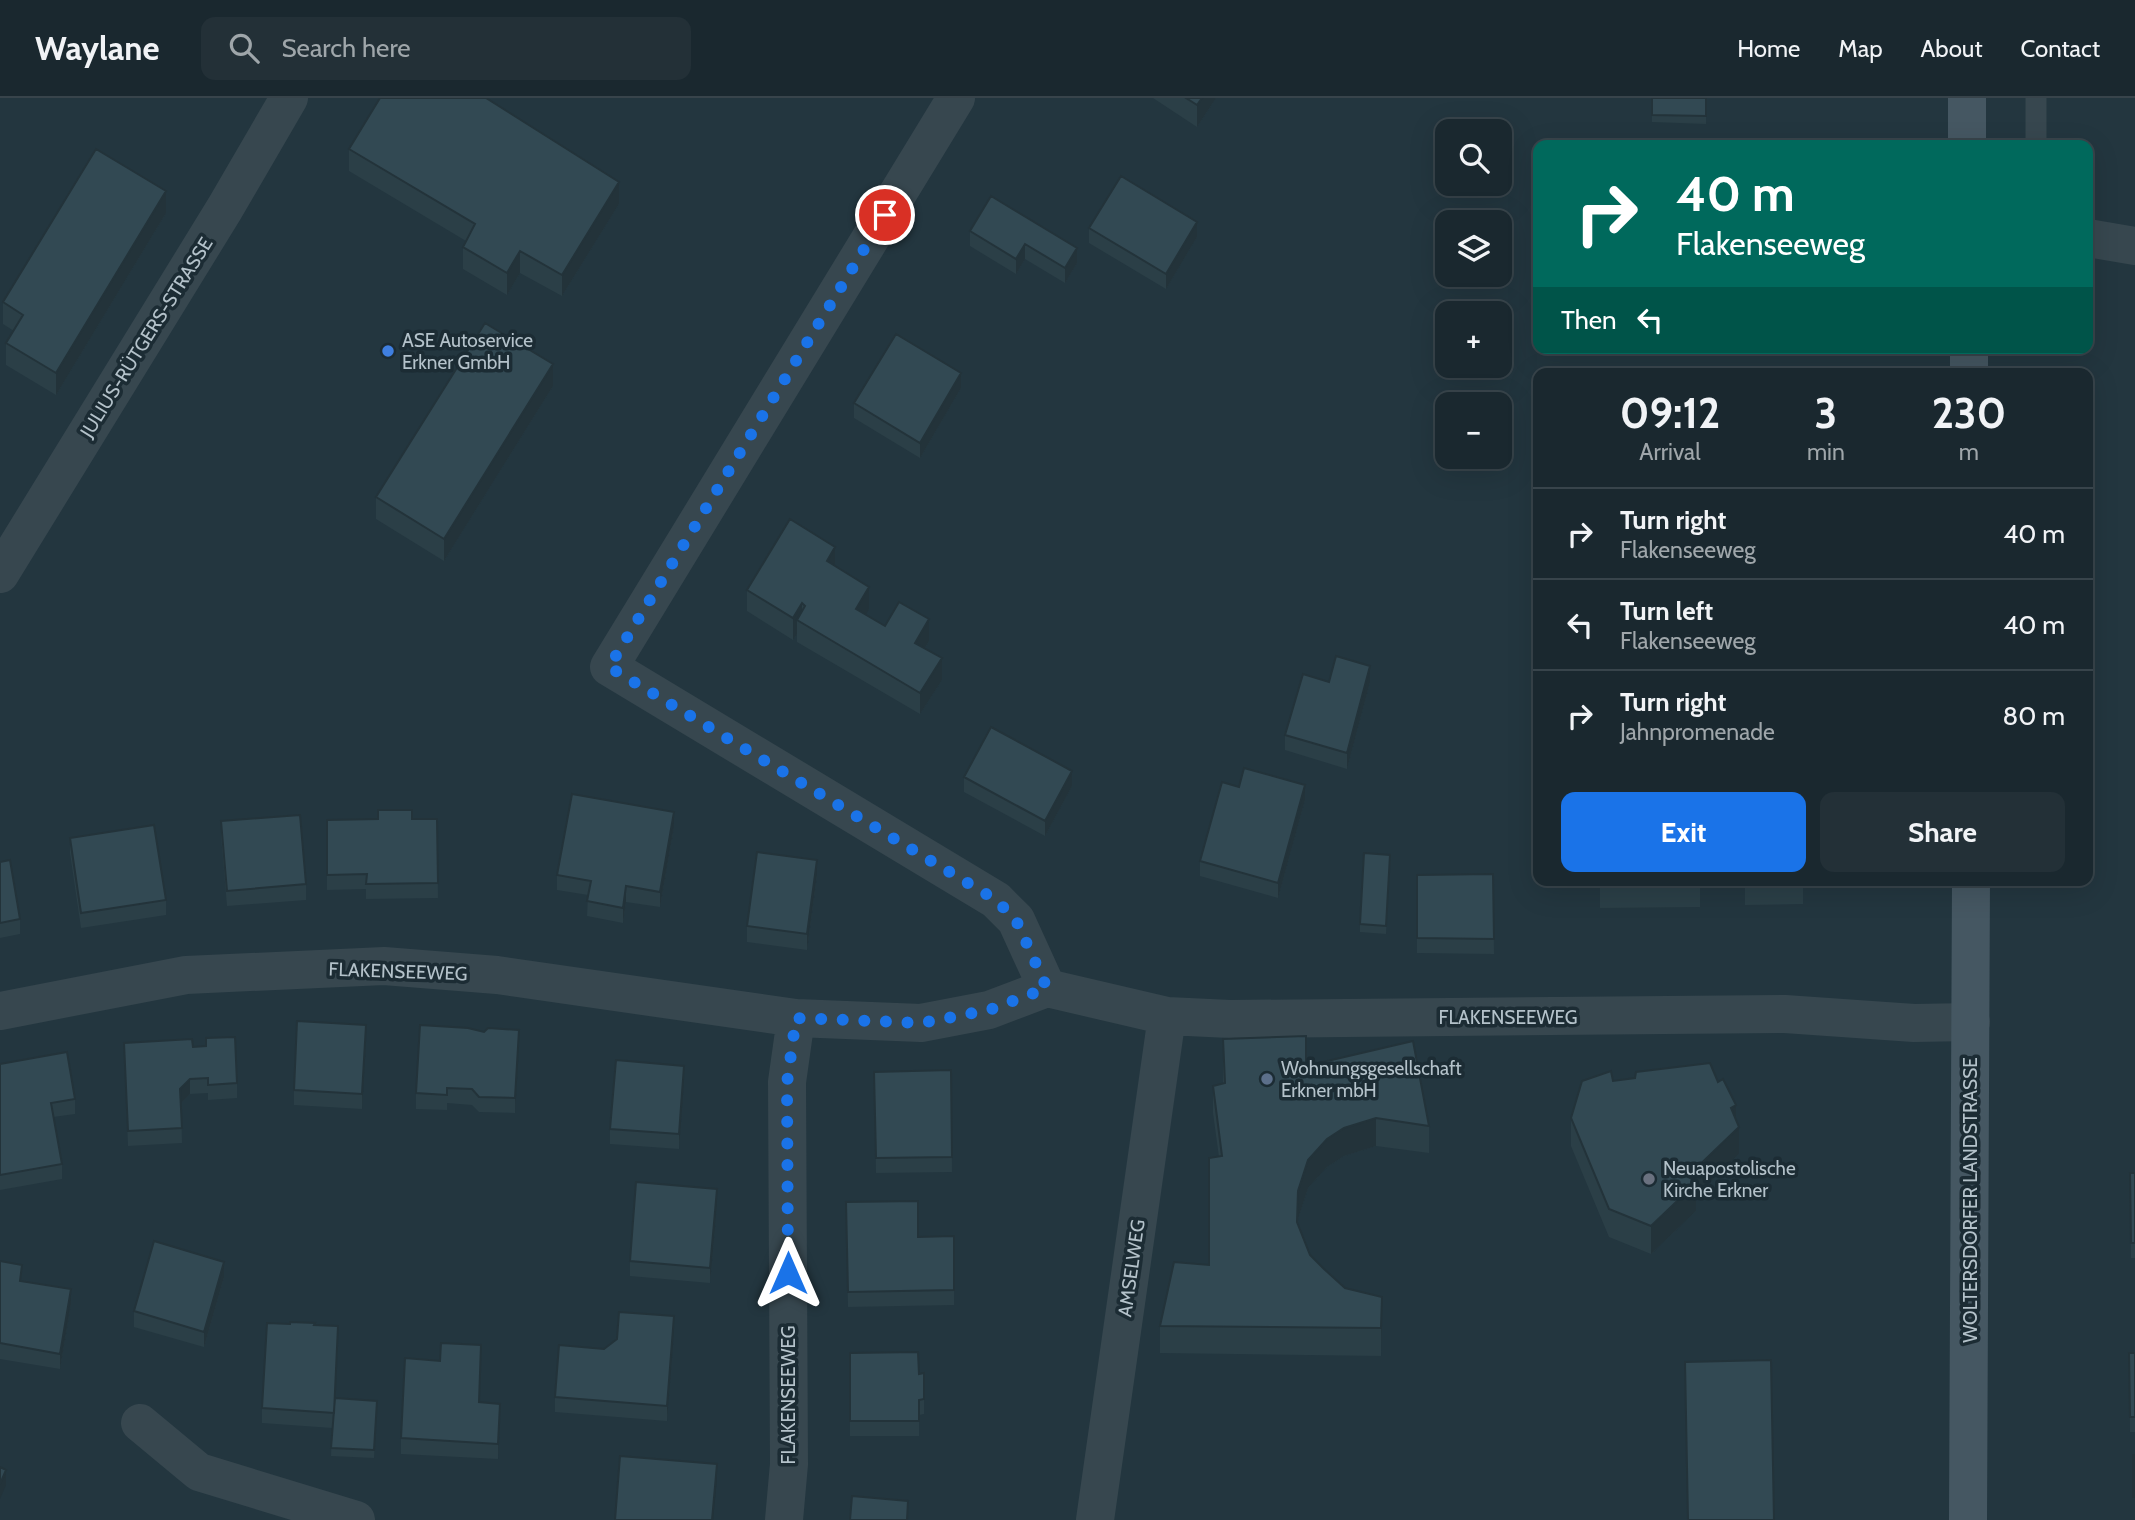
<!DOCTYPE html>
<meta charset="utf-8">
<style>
:root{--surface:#1a282f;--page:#233037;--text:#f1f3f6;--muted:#9fa6aa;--line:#38444b;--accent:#1a73e8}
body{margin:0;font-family:Cabin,sans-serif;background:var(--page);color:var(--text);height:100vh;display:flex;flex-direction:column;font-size:26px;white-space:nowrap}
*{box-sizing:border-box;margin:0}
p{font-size:23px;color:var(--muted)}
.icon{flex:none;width:38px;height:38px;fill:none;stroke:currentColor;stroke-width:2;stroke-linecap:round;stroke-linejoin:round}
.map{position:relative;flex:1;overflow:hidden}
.details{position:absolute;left:1533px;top:270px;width:560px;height:518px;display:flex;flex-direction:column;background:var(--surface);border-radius:14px;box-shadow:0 7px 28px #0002,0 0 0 2px var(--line)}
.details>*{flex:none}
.guide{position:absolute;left:1533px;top:42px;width:560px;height:214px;border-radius:14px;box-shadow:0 7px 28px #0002,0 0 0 2px var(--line);background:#00695c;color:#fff;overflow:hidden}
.buttons{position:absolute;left:1435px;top:21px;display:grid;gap:14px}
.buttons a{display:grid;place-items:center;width:77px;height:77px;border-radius:14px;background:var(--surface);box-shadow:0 7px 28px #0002,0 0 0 2px var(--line);font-size:35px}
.pin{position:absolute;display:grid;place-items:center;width:60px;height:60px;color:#fff;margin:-30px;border:4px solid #fff;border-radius:50%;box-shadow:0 2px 7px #0007}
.me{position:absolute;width:77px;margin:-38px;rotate:0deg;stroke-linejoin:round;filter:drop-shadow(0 0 5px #0008)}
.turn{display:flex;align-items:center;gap:24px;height:147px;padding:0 28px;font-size:32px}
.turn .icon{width:91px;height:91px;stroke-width:2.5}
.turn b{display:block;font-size:49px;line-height:60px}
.then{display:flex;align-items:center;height:66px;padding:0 28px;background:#0003;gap:14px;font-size:26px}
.eta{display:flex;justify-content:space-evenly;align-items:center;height:119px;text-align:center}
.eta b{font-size:42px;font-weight:700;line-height:49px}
.cta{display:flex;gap:14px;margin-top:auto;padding:14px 28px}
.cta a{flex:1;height:80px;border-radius:14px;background:var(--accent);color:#fff;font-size:28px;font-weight:700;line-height:80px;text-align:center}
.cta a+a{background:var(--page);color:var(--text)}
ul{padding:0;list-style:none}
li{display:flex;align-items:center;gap:21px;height:91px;padding:0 28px;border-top:2px solid var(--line)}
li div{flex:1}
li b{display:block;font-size:26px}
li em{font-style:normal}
header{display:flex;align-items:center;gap:42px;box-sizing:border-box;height:98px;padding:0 35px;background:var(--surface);border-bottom:2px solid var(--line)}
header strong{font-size:33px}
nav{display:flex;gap:38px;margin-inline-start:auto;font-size:24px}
.search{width:490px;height:63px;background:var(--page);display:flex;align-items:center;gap:18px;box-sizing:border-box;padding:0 24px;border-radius:14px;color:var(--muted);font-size:26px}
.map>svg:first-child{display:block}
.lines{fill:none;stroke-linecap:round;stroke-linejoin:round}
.service{stroke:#37474f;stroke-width:21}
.minor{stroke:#37474f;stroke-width:38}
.secondary{stroke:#455762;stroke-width:38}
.wall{fill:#2b3f47}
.shaded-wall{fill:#23333a}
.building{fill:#324953;stroke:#23333a;stroke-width:2}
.route{stroke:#1a73e8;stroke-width:12;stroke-dasharray:0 21.6}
.shop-dot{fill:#3f7fe0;stroke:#1c2c34;stroke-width:2.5}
.service-dot{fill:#5c6f8a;stroke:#1c2c34;stroke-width:2.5}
.worship-dot{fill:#6b7280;stroke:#1c2c34;stroke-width:2.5}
.labels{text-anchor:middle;stroke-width:7;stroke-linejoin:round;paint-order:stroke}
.street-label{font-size:19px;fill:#b4c2ca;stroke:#1c2c34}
.poi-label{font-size:19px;fill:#b4c2ca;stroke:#1c2c34;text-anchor:start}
</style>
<header>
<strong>Waylane</strong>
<div class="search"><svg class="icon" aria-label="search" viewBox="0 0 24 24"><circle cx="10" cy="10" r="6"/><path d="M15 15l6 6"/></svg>Search here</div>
<nav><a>Home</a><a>Map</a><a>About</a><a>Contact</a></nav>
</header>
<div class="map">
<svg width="2135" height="1422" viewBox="0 0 2135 1422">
<rect width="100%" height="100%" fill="#23363f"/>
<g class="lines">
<path class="service" d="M 2036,0 L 2036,47"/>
<path class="minor" d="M 956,0 L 609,569 L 996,802 L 1016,822 L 1047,890
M 2088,140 L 2135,148
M 0,476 L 225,110 L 289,0
M 0,913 L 186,877 L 384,868 L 497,877 L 796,920 L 921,925 L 989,912 L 1047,890 L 1167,918 L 1230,921 L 1785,916 L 1914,925 L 1971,924
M 140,1325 L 199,1374 L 356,1422
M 784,1422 L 789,1366 L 787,984 L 796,920
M 1095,1422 L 1167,918"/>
<path class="secondary" d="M 1967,0 L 1967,47
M 1969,250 L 1969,275
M 1968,1422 L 1971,782"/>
</g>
<path class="wall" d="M 1153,0 L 1216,0 L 1197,29 Z
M 1652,0 L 1706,0 L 1706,26 L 1652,24 Z
M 349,51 L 619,106 L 562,198 L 520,175 L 507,197 L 463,171 L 463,149 L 466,143 L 349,73 Z
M 166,115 L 56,297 L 6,267 L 6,245 L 14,233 L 3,226 L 3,204 Z
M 1089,130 L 1197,139 L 1166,191 L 1089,145 Z
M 970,133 L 1077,150 L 1077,165 L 1065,185 L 1025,161 L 1016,176 L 970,148 Z
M 553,288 L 444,463 L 376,421 L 376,399 Z
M 961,290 L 920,360 L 854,320 L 854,305 Z
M 835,468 L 869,511 L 865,516 L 885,528 L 929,543 L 925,550 L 942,582 L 920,616 L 797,544 L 797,536 L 793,542 L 747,513 L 747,492 Z
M 1370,584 L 1347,671 L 1285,652 L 1285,637 Z
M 964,679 L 1072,688 L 1045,738 L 964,694 Z
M 1239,689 L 1305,702 L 1278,800 L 1200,778 L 1200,763 Z
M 437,721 L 438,800 L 366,801 L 366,791 L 327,792 L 327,722 Z
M 221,723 L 306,786 L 306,802 L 227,808 L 221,738 Z
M 674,729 L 660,809 L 626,804 L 623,825 L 587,818 L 588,797 L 557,792 L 557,777 Z
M 70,740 L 166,802 L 166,817 L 81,830 L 70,755 Z
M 1390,757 L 1386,836 L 1360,834 L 1360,826 Z
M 0,764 L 20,821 L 20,836 L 0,840 Z
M 1493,776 L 1494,856 L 1417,855 L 1417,777 Z
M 817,777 L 807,852 L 747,844 L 747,828 Z
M 1600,782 L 1803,782 L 1803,806 L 1745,807 L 1745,790 L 1700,790 L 1700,809 L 1600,810 Z
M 1223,941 L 1306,968 L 1429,1028 L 1429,1055 L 1376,1048 L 1344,1058 L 1327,1069 L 1308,1090 L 1298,1121 L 1297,1125 L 1310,1157 L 1382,1226 L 1381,1258 L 1160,1255 L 1160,1228 L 1209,1167 L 1219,1059 L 1213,1015 L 1213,988 L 1223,985 Z
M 366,942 L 362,1011 L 294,1007 L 294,992 Z
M 124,945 L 193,949 L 237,985 L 237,1000 L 208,1002 L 208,995 L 190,996 L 181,1005 L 182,1045 L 128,1048 Z
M 519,947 L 515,1015 L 479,1014 L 472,1007 L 447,1005 L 447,1012 L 416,1011 L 416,995 Z
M 0,966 L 75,1001 L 75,1016 L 53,1019 L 62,1066 L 62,1081 L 0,1092 Z
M 951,972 L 952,1074 L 876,1075 L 874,974 Z
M 1635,980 L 1736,1022 L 1739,1056 L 1696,1098 L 1696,1113 L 1651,1156 L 1609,1139 L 1571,1048 L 1571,1020 L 1613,983 Z
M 684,983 L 679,1051 L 610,1046 L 610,1031 Z
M 2130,1075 L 2135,1075 L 2135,1160 L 2131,1160 Z
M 846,1104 L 918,1139 L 954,1138 L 954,1207 L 848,1209 Z
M 717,1106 L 710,1185 L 630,1178 L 630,1163 Z
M 0,1163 L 22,1183 L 71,1206 L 60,1271 L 0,1261 Z
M 224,1179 L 204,1249 L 134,1229 L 134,1213 Z
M 315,1227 L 338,1243 L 335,1300 L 377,1303 L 374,1360 L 331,1358 L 332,1330 L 262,1325 L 262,1310 Z
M 674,1234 L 667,1323 L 555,1314 L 555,1299 L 604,1251 L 617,1241 Z
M 850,1255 L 919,1276 L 924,1301 L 924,1316 L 919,1317 L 919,1338 L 850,1338 Z
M 2129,1255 L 2135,1255 L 2135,1334 L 2130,1334 Z
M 440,1263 L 481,1263 L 479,1305 L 500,1321 L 498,1361 L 401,1356 L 401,1340 Z
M 1685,1264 L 1774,1422 L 1688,1422 Z"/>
<path class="shaded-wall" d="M 1202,0 L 1216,0 L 1197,29 L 1197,7 Z
M 619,84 L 619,106 L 562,198 L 562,177 Z
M 166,93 L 166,115 L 56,297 L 56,275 Z
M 1197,124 L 1197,139 L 1166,191 L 1166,176 Z
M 1025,146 L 1025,161 L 1016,176 L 1016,161 Z
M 1077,150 L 1077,165 L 1065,185 L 1065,170 Z
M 520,153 L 520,175 L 507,197 L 507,175 Z
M 553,266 L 553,288 L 444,463 L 444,441 Z
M 961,275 L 961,290 L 920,360 L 920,345 Z
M 835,449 L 835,471 L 827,463 Z
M 869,489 L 869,511 L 856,533 L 856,511 Z
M 802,505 L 802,525 L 797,522 L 797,536 L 793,542 L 793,520 Z
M 929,521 L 929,543 L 915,567 L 915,545 Z
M 942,560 L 942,582 L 920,616 L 920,595 Z
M 1370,568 L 1370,584 L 1347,671 L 1347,655 Z
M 1072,673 L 1072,688 L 1045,738 L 1045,723 Z
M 1305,687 L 1305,702 L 1278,800 L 1278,785 Z
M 674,714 L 674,729 L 660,809 L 660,794 Z
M 817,762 L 817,777 L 807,852 L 807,836 Z
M 626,788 L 626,804 L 623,825 L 623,810 Z
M 366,927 L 366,942 L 362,1011 L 362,996 Z
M 519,932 L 519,947 L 515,1015 L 515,1000 Z
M 684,968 L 684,983 L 679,1051 L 679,1036 Z
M 190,981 L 190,996 L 180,1006 L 180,991 Z
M 1736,1007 L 1736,1032 L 1739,1029 L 1739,1056 L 1696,1098 L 1696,1113 L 1651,1156 L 1651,1128 L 1731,1010 Z
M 1376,1020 L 1376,1048 L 1344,1058 L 1327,1069 L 1308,1090 L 1298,1121 L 1298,1093 L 1308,1062 L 1327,1041 L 1344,1030 Z
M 717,1091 L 717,1106 L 710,1185 L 710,1170 Z
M 224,1164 L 224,1179 L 204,1249 L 204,1234 Z
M 71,1191 L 71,1206 L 60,1271 L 60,1256 Z
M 1382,1199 L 1382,1226 L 1381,1258 L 1381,1230 Z
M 674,1218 L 674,1234 L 667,1323 L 667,1308 Z
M 500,1306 L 500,1321 L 498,1361 L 498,1346 Z
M 717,1366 L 717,1381 L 713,1422 L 712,1422 Z
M 6,1372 L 6,1387 L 0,1401 L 0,1386 Z"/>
<path class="building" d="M 380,0 L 486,0 L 619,84 L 562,177 L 520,153 L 507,175 L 463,149 L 475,126 L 349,51 Z
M 1186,0 L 1202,0 L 1197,7 Z
M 1652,0 L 1706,0 L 1706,18 L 1652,17 Z
M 96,51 L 166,93 L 56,275 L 6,245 L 23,217 L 3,204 Z
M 1121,78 L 1197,124 L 1166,176 L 1089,130 Z
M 991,98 L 1077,150 L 1065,170 L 1025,146 L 1016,161 L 970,133 Z
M 485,225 L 553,266 L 444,441 L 376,399 Z
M 896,236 L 961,275 L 920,345 L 854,305 Z
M 790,421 L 835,449 L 827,463 L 869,489 L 856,511 L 885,528 L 899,504 L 929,521 L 915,545 L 942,560 L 920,595 L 797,522 L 805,508 L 802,505 L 793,520 L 747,492 Z
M 1336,558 L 1370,568 L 1347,655 L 1285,637 L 1303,576 L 1329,584 Z
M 991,629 L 1072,673 L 1045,723 L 964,679 Z
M 1244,670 L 1305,687 L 1278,785 L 1200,763 L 1222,684 L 1239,689 Z
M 572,696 L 674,714 L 660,794 L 626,788 L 623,810 L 587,803 L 591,783 L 557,777 Z
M 378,712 L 412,712 L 412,721 L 437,721 L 438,785 L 366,786 L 367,776 L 327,777 L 327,722 L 378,721 Z
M 300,717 L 306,786 L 227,793 L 221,723 Z
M 154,727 L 166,802 L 81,815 L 70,740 Z
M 757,754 L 817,762 L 807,836 L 747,828 Z
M 1364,755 L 1390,757 L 1386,828 L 1360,826 Z
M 10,762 L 20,821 L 0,825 L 0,764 Z
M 1493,776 L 1494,841 L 1417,840 L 1417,777 Z
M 1600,782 L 1700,782 L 1700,787 L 1600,788 Z
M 1745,782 L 1803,782 L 1803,785 L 1745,785 Z
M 297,923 L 366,927 L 362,996 L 294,992 Z
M 420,927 L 468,930 L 484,934 L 488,930 L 519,932 L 515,1000 L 479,999 L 472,991 L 447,990 L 447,997 L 416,995 Z
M 1306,938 L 1306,968 L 1413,943 L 1429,1028 L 1376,1020 L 1344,1030 L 1327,1041 L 1308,1062 L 1298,1093 L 1297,1124 L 1310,1157 L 1324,1171 L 1345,1190 L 1382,1199 L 1381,1230 L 1160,1228 L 1174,1164 L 1209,1167 L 1209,1060 L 1222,1058 L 1213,988 L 1225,985 L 1223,941 Z
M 235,939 L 237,985 L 208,987 L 208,980 L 190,981 L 180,991 L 182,1030 L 128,1033 L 124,945 L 192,941 L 193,949 L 206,948 L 206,940 Z
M 67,954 L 75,1001 L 51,1005 L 62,1066 L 0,1077 L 0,966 Z
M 616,962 L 684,968 L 679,1036 L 610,1031 Z
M 1710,965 L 1718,984 L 1723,981 L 1736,1007 L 1731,1010 L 1739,1029 L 1688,1078 L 1696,1085 L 1651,1128 L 1609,1111 L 1571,1020 L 1582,983 L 1611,973 L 1613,983 L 1635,980 L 1636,974 Z
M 951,972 L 952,1059 L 876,1060 L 874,974 Z
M 2130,1075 L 2135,1075 L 2135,1145 L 2131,1145 Z
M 636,1084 L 717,1091 L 710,1170 L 630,1163 Z
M 918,1103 L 918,1139 L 954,1138 L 954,1192 L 848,1194 L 846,1104 Z
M 154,1143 L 224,1164 L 204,1234 L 134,1213 Z
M 0,1163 L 22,1167 L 20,1183 L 71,1191 L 60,1256 L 0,1245 Z
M 619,1214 L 674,1218 L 667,1308 L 555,1299 L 559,1247 L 604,1251 L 617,1241 Z
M 290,1224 L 315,1225 L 314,1227 L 338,1228 L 334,1315 L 262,1310 L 267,1225 L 290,1226 Z
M 441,1245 L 481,1247 L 479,1304 L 500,1306 L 498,1346 L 401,1340 L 405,1260 L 440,1263 Z
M 918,1254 L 919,1276 L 924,1275 L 924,1301 L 919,1302 L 919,1323 L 850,1323 L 850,1255 Z
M 2129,1255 L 2135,1255 L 2135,1319 L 2130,1319 Z
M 1771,1262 L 1774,1422 L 1688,1422 L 1685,1264 Z
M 335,1300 L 377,1303 L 374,1352 L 331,1350 Z
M 2133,1357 L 2135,1357 L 2135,1399 L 2133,1399 Z
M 620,1358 L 717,1366 L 712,1422 L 615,1422 Z
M 0,1369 L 6,1372 L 0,1386 Z
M 852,1398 L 908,1403 L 907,1422 L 850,1422 Z"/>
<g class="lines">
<path class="route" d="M 788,1175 L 787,985 L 796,920 L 921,925 L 989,912 L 1047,890 L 1016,822 L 996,802 L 609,569 L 885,117"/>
</g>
<circle class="shop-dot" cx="388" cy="253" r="7"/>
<circle class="service-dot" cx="1267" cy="981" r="7"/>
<circle class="worship-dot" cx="1649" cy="1081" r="7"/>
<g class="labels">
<g class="street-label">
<text transform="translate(146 239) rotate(-58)" y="7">JULIUS-RÜTGERS-STRASSE</text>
<text transform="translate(398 873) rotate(2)" y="7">FLAKENSEEWEG</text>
<text x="1508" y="926">FLAKENSEEWEG</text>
<text transform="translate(1970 1102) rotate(-90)" y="7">WOLTERSDORFER LANDSTRASSE</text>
<text transform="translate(1131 1170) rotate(-82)" y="7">AMSELWEG</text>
<text transform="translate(788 1297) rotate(-90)" y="7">FLAKENSEEWEG</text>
</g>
<g class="poi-label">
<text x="402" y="249">ASE Autoservice<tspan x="402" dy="22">Erkner GmbH</tspan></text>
<text x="1281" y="977">Wohnungsgesellschaft<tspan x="1281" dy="22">Erkner mbH</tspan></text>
<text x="1663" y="1077">Neuapostolische<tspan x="1663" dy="22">Kirche Erkner</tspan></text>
</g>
</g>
</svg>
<div class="buttons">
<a><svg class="icon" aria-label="search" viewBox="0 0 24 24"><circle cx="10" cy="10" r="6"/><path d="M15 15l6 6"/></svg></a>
<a><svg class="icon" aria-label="layers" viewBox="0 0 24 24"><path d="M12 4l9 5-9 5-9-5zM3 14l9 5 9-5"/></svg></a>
<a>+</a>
<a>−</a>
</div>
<div class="pin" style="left:885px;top:117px;background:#d93025"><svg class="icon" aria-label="arrive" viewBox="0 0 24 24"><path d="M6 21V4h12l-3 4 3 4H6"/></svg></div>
<svg class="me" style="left:788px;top:1175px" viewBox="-20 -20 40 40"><path d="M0-17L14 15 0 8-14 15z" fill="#1a73e8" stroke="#fff" stroke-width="4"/></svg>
<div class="guide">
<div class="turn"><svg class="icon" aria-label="right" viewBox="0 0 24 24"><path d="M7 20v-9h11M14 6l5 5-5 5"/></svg><div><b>40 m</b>Flakenseeweg</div></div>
<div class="then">Then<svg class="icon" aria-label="left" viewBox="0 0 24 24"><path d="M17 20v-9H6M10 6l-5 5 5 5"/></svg></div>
</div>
<section class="details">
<div class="eta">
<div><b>09:12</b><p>Arrival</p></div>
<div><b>3</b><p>min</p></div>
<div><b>230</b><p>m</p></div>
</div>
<ul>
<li><svg class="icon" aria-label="right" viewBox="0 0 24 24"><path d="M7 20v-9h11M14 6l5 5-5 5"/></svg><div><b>Turn right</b><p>Flakenseeweg</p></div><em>40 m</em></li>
<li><svg class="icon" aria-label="left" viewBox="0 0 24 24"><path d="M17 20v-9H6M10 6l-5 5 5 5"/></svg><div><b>Turn left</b><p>Flakenseeweg</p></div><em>40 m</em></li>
<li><svg class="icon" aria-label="right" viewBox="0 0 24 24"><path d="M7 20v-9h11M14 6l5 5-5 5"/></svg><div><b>Turn right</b><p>Jahnpromenade</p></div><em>80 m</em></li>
</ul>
<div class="cta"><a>Exit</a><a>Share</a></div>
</section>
</div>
